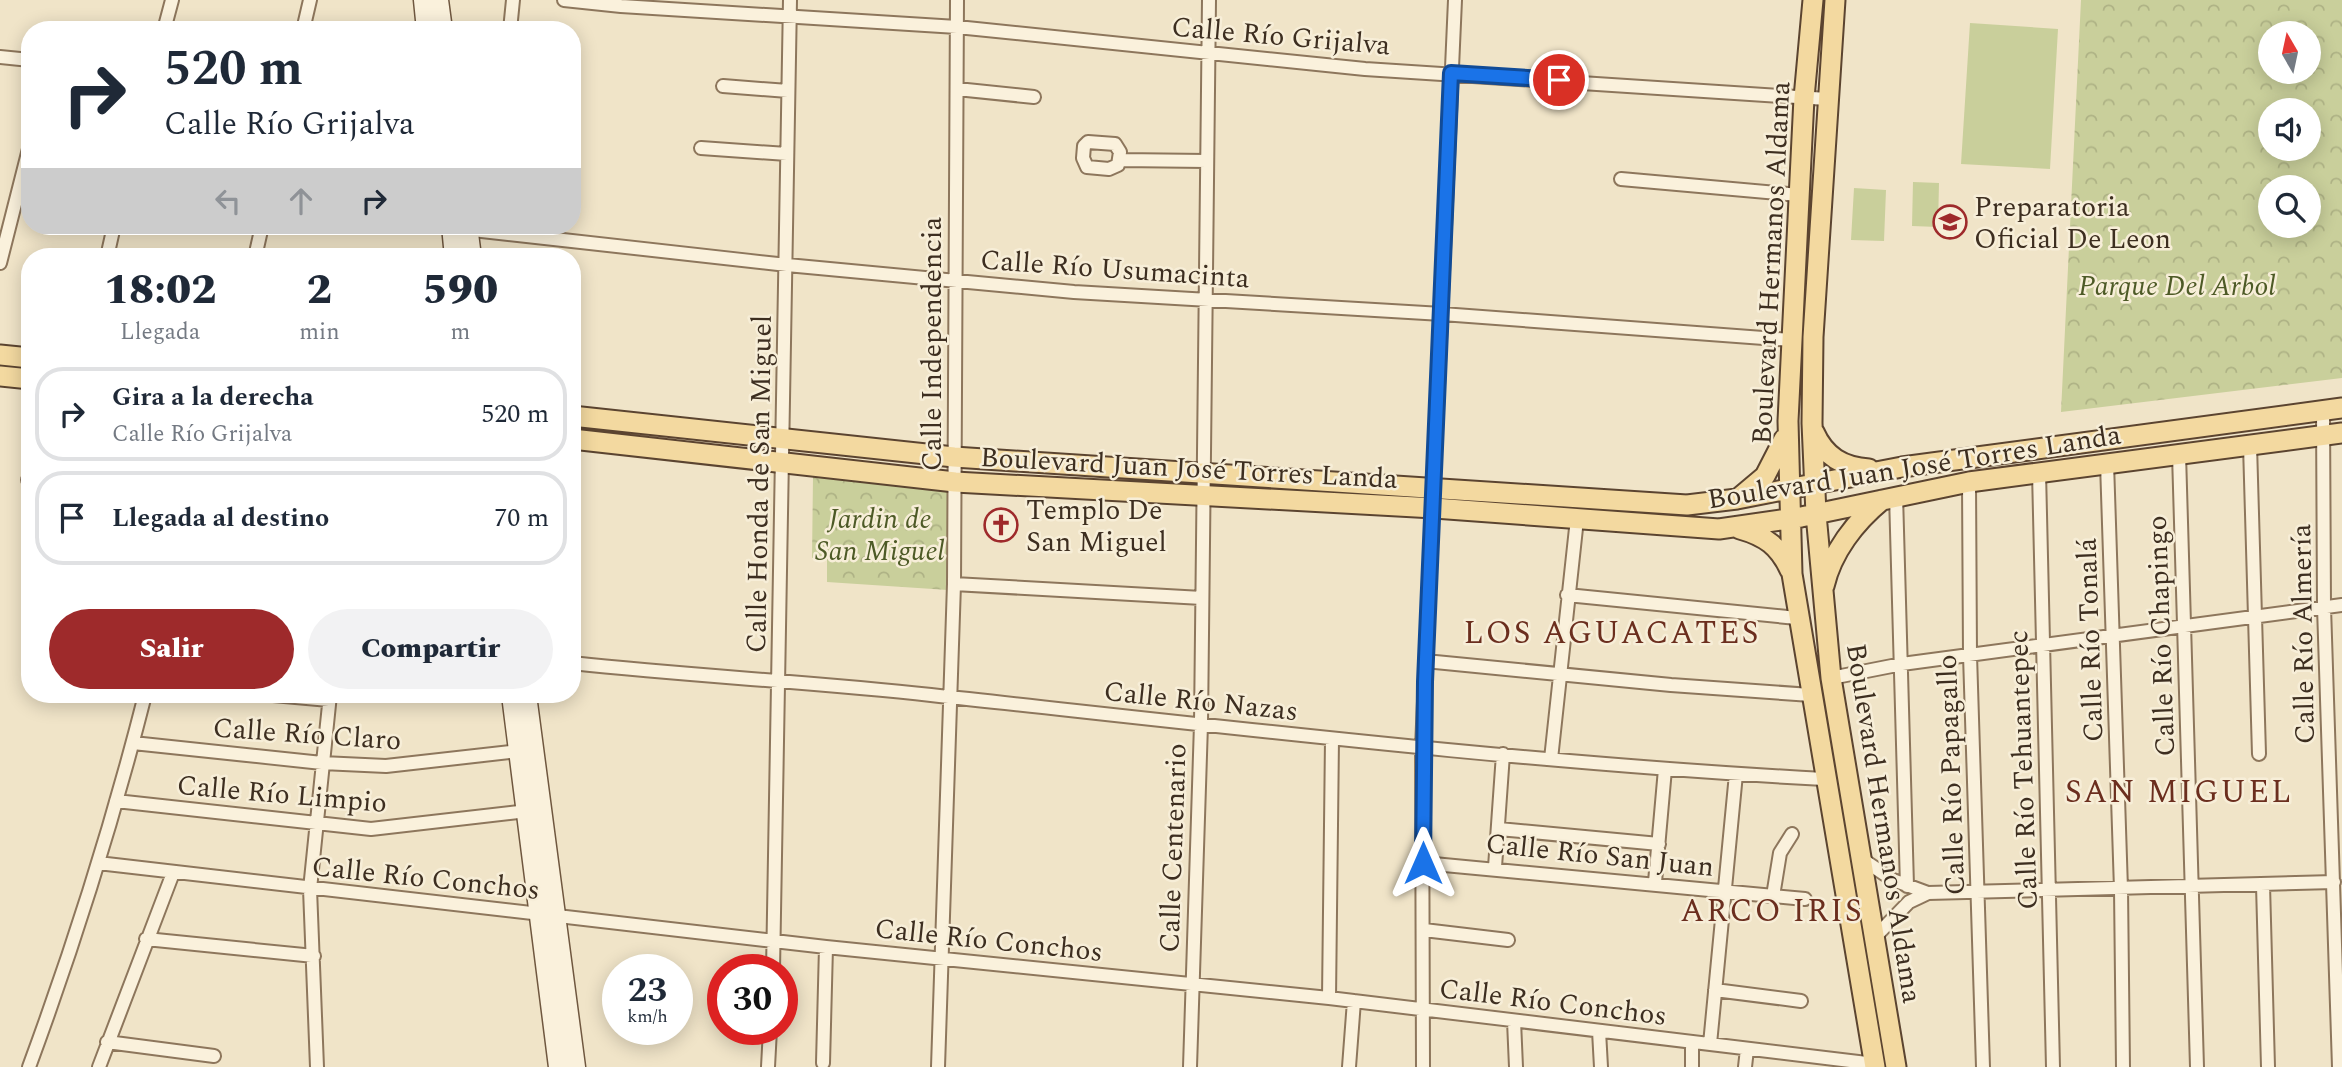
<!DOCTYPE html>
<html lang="es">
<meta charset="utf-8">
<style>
:root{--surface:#fff;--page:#f2f2f3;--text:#1f2937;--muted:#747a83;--line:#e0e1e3;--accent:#9e2a2b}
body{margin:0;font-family:Spectral,serif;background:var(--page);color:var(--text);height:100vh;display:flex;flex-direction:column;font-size:26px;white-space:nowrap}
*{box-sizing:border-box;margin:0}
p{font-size:23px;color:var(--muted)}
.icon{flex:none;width:38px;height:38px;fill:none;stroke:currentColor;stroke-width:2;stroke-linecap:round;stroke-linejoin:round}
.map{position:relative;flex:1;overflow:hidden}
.details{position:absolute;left:21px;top:248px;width:560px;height:455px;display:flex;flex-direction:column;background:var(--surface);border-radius:28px;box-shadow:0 4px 18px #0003}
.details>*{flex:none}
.guide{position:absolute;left:21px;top:21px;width:560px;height:214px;border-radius:28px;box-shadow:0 4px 18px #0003;background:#fff;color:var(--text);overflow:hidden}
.needle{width:46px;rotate:351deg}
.controls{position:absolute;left:2258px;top:21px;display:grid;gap:14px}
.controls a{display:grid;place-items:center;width:63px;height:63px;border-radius:50%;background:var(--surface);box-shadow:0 4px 18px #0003;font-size:35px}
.speed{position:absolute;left:602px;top:954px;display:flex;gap:14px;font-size:35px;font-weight:700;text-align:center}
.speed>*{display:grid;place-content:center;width:91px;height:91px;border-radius:50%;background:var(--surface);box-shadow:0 4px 18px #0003;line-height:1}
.speed small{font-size:18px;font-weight:400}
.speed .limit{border:10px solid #d22;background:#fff;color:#111}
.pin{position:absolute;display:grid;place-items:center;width:60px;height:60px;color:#fff;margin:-30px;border:4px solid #fff;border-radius:50%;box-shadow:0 2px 7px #0007}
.me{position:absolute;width:77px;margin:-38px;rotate:0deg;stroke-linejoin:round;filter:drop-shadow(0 0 5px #0008)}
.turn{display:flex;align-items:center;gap:24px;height:147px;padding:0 28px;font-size:32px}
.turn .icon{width:91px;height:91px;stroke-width:2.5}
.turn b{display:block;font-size:49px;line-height:60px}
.lanes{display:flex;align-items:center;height:66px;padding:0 28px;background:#0003;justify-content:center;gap:35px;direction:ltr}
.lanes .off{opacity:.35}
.eta{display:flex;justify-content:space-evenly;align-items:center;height:119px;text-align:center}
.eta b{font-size:42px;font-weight:800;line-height:49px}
.action{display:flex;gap:14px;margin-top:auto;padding:14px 28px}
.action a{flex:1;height:80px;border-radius:42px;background:var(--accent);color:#fff;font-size:28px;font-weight:800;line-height:80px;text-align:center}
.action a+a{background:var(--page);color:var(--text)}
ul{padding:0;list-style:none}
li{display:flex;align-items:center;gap:21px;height:94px;margin:0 14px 10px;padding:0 14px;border:4px solid var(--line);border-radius:28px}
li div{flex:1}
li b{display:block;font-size:26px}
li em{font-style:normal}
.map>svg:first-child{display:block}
.green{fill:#c9cf9b}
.forest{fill:url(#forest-crowns);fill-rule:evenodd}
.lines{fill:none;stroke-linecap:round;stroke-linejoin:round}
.street-casing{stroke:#8d765c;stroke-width:16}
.secondary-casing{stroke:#6f573f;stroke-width:21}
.primary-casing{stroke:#5b4430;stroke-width:23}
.street{stroke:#faf1dc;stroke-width:12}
.secondary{stroke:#faf1dc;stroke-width:18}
.primary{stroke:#f3d9a0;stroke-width:19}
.route-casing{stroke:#114b97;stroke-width:18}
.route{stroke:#1a73e8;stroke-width:12}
.labels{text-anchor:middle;stroke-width:5;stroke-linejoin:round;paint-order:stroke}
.street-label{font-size:28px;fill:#3d2e20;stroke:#f7eed8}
.poi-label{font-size:28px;fill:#3d2e20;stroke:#f7eed8;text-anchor:start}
.park-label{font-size:28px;font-style:italic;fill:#4d5a26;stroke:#f7eed8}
.quarter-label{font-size:32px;letter-spacing:2px;fill:#6b2e1e;stroke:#f7eed8}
</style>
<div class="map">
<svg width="2342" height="1067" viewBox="0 0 2342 1067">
<defs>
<pattern id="forest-crowns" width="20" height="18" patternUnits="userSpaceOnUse" patternTransform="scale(1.75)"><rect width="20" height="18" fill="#c9cf9b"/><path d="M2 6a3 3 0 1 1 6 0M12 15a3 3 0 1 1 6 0" fill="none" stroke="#aeb285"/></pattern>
</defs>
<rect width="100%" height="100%" fill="#f0e4c8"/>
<path class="green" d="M 1970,23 L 2058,29 L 2050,169 L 1961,164 Z
M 1913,182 L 1939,183 L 1938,227 L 1912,226 Z
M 1854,188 L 1886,190 L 1884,241 L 1851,240 Z"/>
<path class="forest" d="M 2081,0 L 2342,0 L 2342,378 L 2061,412 ZM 2270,33 L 2308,33 L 2308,72 L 2270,72 ZM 2270,110 L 2308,110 L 2308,149 L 2270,149 ZM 2270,187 L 2308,187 L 2308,226 L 2270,226 Z
M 813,477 L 947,486 L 948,590 L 827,582 L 827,559 L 812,558 Z"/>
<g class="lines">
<defs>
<path id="street" d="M 564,0 L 621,6 L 957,27 L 1365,69 L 1827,99
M 164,30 L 172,0
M 303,30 L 310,0
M 510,30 L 513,0
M 0,57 L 30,60
M 723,86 L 788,91
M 957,89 L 1034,97
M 1088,142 L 1115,144 L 1120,152 L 1118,165 L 1109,169 L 1087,167 L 1083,158 L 1084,146 Z
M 701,148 L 787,154
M 1120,160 L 1207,161
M 1621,179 L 1799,195
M 437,226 L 787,265 L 1074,292 L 1442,314 L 1791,340
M 107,257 L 114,226
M 255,257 L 262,226
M 0,263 L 30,145
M 2323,411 L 2324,607 L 2339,1067
M 2250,445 L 2259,754
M 2179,454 L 2197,1067
M 2107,463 L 2121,889 L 2123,1067
M 2039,472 L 2053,1067
M 28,480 L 30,480
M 1969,482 L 1970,655 L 1983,1067
M 1896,495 L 1907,886
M 954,584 L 1202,598
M 1567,595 L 1797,618
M 1425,661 L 1671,685 L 1811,695
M 572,663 C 692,676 812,682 931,695 C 1228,727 1526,763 1824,779
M 1831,678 L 1902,664 L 2342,605
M 273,695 L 329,700
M 133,743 L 322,763 L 386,766 L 519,751
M 1551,759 L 1577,519
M 116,801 L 371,829 L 527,811
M 1499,829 L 1659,844
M 1862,859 L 1893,880 L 1928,893 L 2334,882
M 98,863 L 826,947 L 1329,998 L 1875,1064
M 1423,863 L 1805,899
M 1495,867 L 1503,754
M 1655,882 L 1665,769
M 2263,885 L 2268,1067
M 1773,896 L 1780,853 L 1792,834
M 1424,930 L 1508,940
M 146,939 L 314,956
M 1873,939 L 1909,902 L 1928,893
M 773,970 L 790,0
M 1715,990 L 1801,1001
M 1329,998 L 1332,739
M 1514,1021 L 1516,1067
M 1599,1031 L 1601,1067
M 107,1042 L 214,1056
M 1710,1044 L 1736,774
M 823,1063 L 826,947
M 29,1067 C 74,945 113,821 145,695
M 99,1067 L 173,873
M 317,1067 L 310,889 L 330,695
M 768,1067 L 770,1029
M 938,1067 L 954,584 L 957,0
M 1190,1067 L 1201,724 L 1209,0
M 1349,1067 L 1354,1001
M 1423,1067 L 1422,747 L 1455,0
M 1692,1067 L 1692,1042
M 1745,1067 L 1747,1049"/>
<path id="secondary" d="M 423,0 L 426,30
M 439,0 L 443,30
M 451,226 L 454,257
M 468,226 L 472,257
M 511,695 L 558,1067
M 527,695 L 576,1067"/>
<path id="primary" d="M 1813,0 L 1804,98 L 1788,421 L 1792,574 L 1875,1067
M 1835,0 L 1813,337 L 1812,423 L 1816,514 L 1831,678 L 1896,1067
M 0,355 L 30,358
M 0,376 L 30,379
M 572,416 L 954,457 L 1687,505 L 1737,499 L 1902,467 L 2342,408
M 1814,432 C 1825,457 1843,467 1869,469
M 572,439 L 955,482 L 1434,508 L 1719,529 L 1801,517 L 1969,482 L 2342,433
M 1740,497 L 1765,476 L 1784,439
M 1740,529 C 1765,536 1779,546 1790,570
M 1824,586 C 1832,552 1855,522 1882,500"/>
</defs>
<use href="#street" class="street-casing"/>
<use href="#secondary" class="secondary-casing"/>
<use href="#primary" class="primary-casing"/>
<use href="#street" class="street"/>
<use href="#secondary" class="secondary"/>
<use href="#primary" class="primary"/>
</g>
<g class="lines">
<defs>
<path id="route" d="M 1423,863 L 1425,682 L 1451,73 L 1559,80"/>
</defs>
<use href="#route" class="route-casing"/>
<use href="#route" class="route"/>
</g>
<defs>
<symbol id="university-ring" viewBox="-11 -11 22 22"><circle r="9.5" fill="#f7eed8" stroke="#9e2a2b" stroke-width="1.5"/><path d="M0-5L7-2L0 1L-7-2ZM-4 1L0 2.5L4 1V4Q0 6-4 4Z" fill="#9e2a2b"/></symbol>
<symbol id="church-ring" viewBox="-11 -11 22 22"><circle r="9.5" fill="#f7eed8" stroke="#9e2a2b" stroke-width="1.5"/><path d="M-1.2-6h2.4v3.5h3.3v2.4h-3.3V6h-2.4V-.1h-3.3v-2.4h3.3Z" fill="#9e2a2b"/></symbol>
</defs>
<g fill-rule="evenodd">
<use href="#university-ring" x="1931" y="203" width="38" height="38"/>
<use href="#church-ring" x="982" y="506" width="38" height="38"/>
</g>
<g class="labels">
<g class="street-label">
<text transform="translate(1281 35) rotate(5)" y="10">Calle Río Grijalva</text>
<text transform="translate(1770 263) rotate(-87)" y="10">Boulevard Hermanos Aldama</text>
<text transform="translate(1115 268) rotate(4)" y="10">Calle Río Usumacinta</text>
<text transform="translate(931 344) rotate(-90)" y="10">Calle Independencia</text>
<text transform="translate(1914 466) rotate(-9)" y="10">Boulevard Juan José Torres Landa</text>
<text transform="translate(1189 467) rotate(3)" y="10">Boulevard Juan José Torres Landa</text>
<text transform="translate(758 484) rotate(-89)" y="10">Calle Honda de San Miguel</text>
<text transform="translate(2302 634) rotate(-91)" y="10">Calle Río Almería</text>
<text transform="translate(2160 636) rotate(-92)" y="10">Calle Río Chapingo</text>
<text transform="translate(2089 640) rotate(-92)" y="10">Calle Río Tonalá</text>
<text transform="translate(1201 700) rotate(6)" y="10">Calle Río Nazas</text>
<text transform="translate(307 733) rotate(4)" y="10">Calle Río Claro</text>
<text transform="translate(2022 770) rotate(-92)" y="10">Calle Río Tehuantepec</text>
<text transform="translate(1950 775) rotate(-92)" y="10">Calle Río Papagallo</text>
<text transform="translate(282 793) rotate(5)" y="10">Calle Río Limpio</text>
<text transform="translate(1885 823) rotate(81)" y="10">Boulevard Hermanos Aldama</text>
<text transform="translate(1172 848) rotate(-88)" y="10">Calle Centenario</text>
<text transform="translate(1600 854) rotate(6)" y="10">Calle Río San Juan</text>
<text transform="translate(426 877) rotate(6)" y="10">Calle Río Conchos</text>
<text transform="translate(989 939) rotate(6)" y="10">Calle Río Conchos</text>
<text transform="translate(1553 1001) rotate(7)" y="10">Calle Río Conchos</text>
</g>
<g class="poi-label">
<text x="1974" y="216">Preparatoria<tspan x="1974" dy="32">Oficial De Leon</tspan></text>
<text x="1026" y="519">Templo De<tspan x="1026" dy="32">San Miguel</tspan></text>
</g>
<g class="park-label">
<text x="2177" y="295">Parque Del Arbol</text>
<text x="880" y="528">Jardin de<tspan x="880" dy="32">San Miguel</tspan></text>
</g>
<g class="quarter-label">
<text x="1612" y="643">LOS AGUACATES</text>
<text x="2179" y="802">SAN MIGUEL</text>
<text x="1772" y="921">ARCO IRIS</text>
</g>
</g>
</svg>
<div class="controls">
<a><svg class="needle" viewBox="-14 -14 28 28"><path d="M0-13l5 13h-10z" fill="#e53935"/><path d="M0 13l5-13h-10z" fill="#747a83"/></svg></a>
<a><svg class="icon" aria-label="sound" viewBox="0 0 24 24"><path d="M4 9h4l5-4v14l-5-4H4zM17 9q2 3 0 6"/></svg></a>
<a><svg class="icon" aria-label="search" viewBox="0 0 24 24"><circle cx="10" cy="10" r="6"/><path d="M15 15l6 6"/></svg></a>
</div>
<div class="speed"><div>23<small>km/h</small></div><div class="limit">30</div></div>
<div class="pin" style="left:1559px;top:80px;background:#d93025"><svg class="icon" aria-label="arrive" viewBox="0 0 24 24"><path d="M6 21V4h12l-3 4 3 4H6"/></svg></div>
<svg class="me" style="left:1423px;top:863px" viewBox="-20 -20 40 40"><path d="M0-17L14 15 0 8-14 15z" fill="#1a73e8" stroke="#fff" stroke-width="4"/></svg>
<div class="guide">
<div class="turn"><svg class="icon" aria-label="right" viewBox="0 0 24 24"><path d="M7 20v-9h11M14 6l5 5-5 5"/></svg><div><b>520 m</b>Calle Río Grijalva</div></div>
<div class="lanes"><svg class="icon off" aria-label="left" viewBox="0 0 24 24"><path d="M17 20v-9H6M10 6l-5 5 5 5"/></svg><svg class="icon off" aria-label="ahead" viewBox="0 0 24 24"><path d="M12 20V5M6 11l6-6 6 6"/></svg><svg class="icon" aria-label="right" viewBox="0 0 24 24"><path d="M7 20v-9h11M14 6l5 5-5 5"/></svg></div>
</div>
<section class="details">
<div class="eta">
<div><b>18:02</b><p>Llegada</p></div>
<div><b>2</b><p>min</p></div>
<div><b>590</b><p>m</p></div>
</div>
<ul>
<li><svg class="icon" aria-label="right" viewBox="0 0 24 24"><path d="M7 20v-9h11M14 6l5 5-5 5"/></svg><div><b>Gira a la derecha</b><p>Calle Río Grijalva</p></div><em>520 m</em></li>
<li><svg class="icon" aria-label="arrive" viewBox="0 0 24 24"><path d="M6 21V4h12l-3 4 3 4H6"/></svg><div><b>Llegada al destino</b></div><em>70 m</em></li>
</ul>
<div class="action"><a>Salir</a><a>Compartir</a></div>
</section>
</div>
